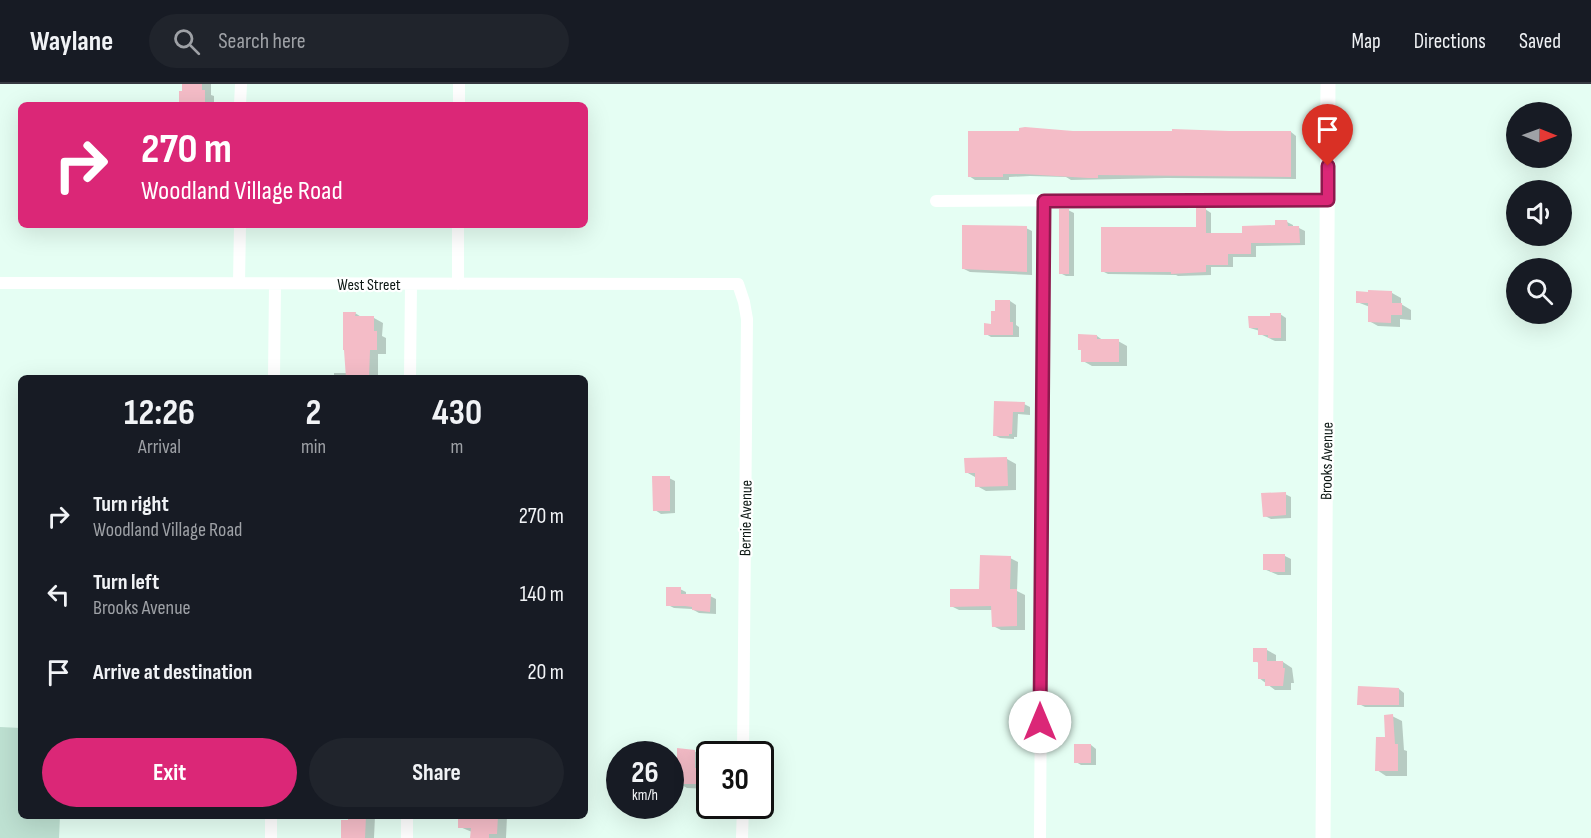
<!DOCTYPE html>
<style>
:root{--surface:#171b24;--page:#20242c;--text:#f1f3f6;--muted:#9ea1a6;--line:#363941;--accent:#db2777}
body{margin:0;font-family:"Sofia Sans Condensed",sans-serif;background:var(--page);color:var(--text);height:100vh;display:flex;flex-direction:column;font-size:22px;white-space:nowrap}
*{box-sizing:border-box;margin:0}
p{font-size:20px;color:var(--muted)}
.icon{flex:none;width:33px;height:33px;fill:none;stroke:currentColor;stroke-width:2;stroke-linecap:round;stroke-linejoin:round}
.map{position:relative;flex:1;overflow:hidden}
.side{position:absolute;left:18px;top:291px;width:570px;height:444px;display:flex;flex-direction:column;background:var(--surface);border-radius:9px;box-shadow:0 6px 24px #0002}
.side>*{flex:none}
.banner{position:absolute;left:18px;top:18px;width:570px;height:126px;border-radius:9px;box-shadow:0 6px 24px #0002;background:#db2777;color:#fff;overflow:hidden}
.needle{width:39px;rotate:91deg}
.tools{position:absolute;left:1506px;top:18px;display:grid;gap:12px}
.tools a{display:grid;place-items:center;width:66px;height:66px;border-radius:50%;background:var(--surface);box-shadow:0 6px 24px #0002;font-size:30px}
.speed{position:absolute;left:606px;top:657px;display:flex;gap:12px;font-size:30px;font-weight:700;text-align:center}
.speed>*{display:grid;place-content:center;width:78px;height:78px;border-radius:50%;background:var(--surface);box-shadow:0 6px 24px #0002;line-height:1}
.speed small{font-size:15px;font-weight:400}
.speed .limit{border:3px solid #111;border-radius:9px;background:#fff;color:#111}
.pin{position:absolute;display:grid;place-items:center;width:51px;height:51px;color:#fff;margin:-62px -26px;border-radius:50% 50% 50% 0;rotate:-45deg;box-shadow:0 0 6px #0007}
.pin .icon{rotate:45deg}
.me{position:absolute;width:66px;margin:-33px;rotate:0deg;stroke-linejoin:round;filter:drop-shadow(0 0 4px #0008)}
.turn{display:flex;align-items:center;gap:21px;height:126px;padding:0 24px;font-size:27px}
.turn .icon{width:78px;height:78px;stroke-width:2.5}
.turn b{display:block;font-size:42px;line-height:51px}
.eta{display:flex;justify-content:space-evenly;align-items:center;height:102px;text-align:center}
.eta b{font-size:36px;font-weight:700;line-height:42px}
.action{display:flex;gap:12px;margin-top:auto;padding:12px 24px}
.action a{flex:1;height:69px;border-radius:36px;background:var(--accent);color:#fff;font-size:24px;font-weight:700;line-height:69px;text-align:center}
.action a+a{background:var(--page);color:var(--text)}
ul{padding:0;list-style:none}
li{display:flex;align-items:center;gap:18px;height:78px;padding:0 24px}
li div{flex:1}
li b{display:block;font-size:22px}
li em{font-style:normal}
header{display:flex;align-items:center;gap:36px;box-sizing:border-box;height:84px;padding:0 30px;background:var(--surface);border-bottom:2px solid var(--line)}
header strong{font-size:28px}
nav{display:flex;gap:33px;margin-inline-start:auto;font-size:21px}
.search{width:420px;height:54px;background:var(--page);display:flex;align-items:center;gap:15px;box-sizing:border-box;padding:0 21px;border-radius:33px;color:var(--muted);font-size:22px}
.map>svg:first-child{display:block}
.green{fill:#bee1d2}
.shadow{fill:#0003}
.building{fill:#f4bcc7}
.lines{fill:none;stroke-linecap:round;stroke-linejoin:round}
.minor{stroke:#fff;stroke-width:12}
.tertiary{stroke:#fff;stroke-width:15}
.route-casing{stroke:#8e194d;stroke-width:15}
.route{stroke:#db2777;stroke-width:10}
.labels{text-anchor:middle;stroke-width:4.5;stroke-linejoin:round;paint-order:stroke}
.street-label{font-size:16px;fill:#0c1713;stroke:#fff}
</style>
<header>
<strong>Waylane</strong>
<div class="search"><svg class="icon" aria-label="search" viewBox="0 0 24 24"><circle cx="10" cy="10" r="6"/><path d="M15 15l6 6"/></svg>Search here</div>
<nav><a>Map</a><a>Directions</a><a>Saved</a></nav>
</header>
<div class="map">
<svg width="1591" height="754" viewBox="0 0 1591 754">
<rect width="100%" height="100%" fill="#e5fef3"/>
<path class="green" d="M 0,643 L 21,644 L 21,732 L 60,732 L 59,754 L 0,754 Z"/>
<path class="shadow" d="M 184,0 L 211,0 L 211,11 L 214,12 L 214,21 L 181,21 Z
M 1291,48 L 1296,52 L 1296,95 L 1167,94 L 1071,96 L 1066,93 L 1030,92 L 1009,93 L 1009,96 L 975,96 L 969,92 L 1073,49 Z
M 1205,125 L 1211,129 L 1211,151 L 1244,150 L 1287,138 L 1293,141 L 1293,144 L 1299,144 L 1305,147 L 1305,161 L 1256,162 L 1256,173 L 1233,173 L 1233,183 L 1211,183 L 1211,191 L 1178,192 L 1176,191 L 1108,190 L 1102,187 L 1198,145 Z
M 1068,126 L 1074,129 L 1074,192 L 1066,192 L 1060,189 Z
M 1026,144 L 1032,147 L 1032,191 L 970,188 L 964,185 Z
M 1392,209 L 1401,214 L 1401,220 L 1411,226 L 1411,236 L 1400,235 L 1400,243 L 1378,242 L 1369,237 L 1370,223 L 1357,218 Z
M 1010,217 L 1016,221 L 1016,241 L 1019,243 L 1019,253 L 991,253 L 986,250 Z
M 355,229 L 363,234 L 374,234 L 383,239 L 382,252 L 386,254 L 386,270 L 378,270 L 378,294 L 334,294 L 334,289 L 347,289 Z
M 1280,230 L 1286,234 L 1286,257 L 1275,257 L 1260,250 L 1260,247 L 1250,244 Z
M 1097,252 L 1104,257 L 1118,257 L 1127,262 L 1127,282 L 1092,282 L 1083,277 L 1083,267 Z
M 995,319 L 1024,320 L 1030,323 L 1030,331 L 1018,330 L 1017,353 L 1014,353 L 1014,355 L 1000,354 L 994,351 Z
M 1007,375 L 1016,380 L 1016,406 L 986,407 L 977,402 L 975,393 L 966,388 Z
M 669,394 L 675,397 L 675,429 L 661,430 L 655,426 Z
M 1285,410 L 1291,413 L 1291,434 L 1271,435 L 1265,432 Z
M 1285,472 L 1291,475 L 1291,491 L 1278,491 L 1264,485 Z
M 1010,474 L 1018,478 L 1017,507 L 1025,511 L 1025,546 L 1001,546 L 993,542 L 993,526 L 959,526 L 951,522 L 980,507 Z
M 680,505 L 686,508 L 686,512 L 710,512 L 716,515 L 716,530 L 699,529 L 692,525 L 674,524 L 668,521 Z
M 1267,566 L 1276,571 L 1276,578 L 1283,578 L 1292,584 L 1294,599 L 1291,599 L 1291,606 L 1275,606 L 1259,594 L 1259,579 L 1255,577 Z
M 1399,605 L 1404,609 L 1404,623 L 1365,623 L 1359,620 Z
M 1392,632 L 1402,637 L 1404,666 L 1407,667 L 1407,692 L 1386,692 L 1377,686 Z
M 1091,661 L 1096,665 L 1096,681 L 1081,681 L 1076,678 Z
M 694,667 L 703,672 L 703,685 L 710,686 L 710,705 L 687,704 L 678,699 Z
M 350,732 L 375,732 L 374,754 L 343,754 L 350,738 Z
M 459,732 L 507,732 L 506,754 L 472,754 L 472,748 L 460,743 Z"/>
<path class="building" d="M 182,0 L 202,0 L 202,6 L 205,6 L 205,21 L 179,21 L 179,7 L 182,7 Z
M 1025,43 L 1073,47 L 1172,47 L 1172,45 L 1229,47 L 1291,47 L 1291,93 L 1098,91 L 1098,94 L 1088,94 L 1024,90 L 1003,90 L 1003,93 L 968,93 L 968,47 L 1019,47 L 1019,44 Z
M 1196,124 L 1206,124 L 1206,149 L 1242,149 L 1242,142 L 1275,141 L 1275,136 L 1287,136 L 1288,142 L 1299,142 L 1300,159 L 1251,159 L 1251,170 L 1228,170 L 1228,181 L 1206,181 L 1206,188 L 1171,190 L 1171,188 L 1101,188 L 1101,143 L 1196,143 Z
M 1059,125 L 1069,125 L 1069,190 L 1059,190 Z
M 962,141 L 1027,142 L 1027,188 L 962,185 Z
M 1368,206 L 1392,207 L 1392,219 L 1402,219 L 1402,231 L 1391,231 L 1391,239 L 1368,238 L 1368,219 L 1356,219 L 1356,207 L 1368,208 Z
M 995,216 L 1010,216 L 1010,238 L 1013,238 L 1013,251 L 984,251 L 984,239 L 991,240 L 991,227 L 995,227 Z
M 343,228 L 356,228 L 355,232 L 374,232 L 374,247 L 377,247 L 377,266 L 370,266 L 369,294 L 346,294 L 344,266 L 343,266 Z
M 1270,229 L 1281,229 L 1281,254 L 1268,254 L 1268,251 L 1258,251 L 1258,244 L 1249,244 L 1248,232 L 1270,232 Z
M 1078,250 L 1097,251 L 1097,255 L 1119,255 L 1119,278 L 1081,278 L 1081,266 L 1078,266 Z
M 994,317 L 1025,318 L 1024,328 L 1013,328 L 1012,350 L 1009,350 L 1009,352 L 993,352 Z
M 1007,373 L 1008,402 L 975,403 L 975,389 L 965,389 L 964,374 Z
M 652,392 L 670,392 L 670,427 L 653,427 Z
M 1286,408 L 1286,431 L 1263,433 L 1261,409 Z
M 1263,470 L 1285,470 L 1285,488 L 1270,488 L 1270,486 L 1263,486 Z
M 980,471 L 1011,472 L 1010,505 L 1017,505 L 1017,542 L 992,543 L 991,522 L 950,523 L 950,505 L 979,505 Z
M 666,503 L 681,503 L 681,510 L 711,510 L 710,528 L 692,526 L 692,523 L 685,522 L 666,522 Z
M 1253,564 L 1267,564 L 1267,577 L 1283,577 L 1283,584 L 1285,584 L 1283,602 L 1265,602 L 1265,595 L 1258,595 L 1258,578 L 1253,578 Z
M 1358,602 L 1399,604 L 1399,621 L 1357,621 Z
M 1393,630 L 1395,660 L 1398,660 L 1398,687 L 1375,687 L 1376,653 L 1385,653 L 1384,631 Z
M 1074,660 L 1091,660 L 1091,679 L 1074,679 Z
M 677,664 L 695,666 L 695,684 L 710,684 L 708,700 L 677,700 Z
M 348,732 L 366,732 L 365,754 L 341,754 L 341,736 L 348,736 Z
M 458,732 L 498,732 L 497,750 L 489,750 L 489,754 L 470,754 L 471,744 L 458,744 Z"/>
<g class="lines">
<path class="minor" d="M 240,21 L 241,0
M 459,21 L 459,0
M 936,117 L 1328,115
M 0,199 L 738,200 L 744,218 L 747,235 L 743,670
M 239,199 L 240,141
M 458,200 L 458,141
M 274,294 L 275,200
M 410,294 L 411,200
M 271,754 L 271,732
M 407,754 L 407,732
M 742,754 L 743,722
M 1040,754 L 1044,117"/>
<path class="tertiary" d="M 1323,754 L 1328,0"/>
</g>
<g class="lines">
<defs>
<path id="route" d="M 1040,638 L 1044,117 L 1328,116 L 1328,82"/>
</defs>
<use href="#route" class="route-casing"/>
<use href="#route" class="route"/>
</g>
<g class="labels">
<g class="street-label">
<text x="369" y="206">West Street</text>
<text transform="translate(1326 377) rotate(-89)" y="6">Brooks Avenue</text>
<text transform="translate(745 434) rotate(-89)" y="6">Bernie Avenue</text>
</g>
</g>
</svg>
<div class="tools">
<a><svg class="needle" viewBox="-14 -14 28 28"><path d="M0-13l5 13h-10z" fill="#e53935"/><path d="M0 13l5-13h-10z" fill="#9ea1a6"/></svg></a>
<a><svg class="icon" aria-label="sound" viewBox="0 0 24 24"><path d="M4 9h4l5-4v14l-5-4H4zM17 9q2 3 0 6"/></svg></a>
<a><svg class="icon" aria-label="search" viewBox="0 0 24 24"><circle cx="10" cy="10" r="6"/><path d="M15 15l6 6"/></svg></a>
</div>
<div class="speed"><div>26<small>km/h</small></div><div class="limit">30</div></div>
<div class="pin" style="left:1328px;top:82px;background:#d93025"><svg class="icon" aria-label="arrive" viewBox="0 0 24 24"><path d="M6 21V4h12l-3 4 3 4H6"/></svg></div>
<svg class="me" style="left:1040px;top:638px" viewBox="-20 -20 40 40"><circle r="19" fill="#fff"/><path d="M0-13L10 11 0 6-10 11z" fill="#db2777"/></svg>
<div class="banner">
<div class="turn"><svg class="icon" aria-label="right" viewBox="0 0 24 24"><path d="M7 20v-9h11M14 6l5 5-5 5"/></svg><div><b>270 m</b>Woodland Village Road</div></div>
</div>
<section class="side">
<div class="eta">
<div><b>12:26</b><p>Arrival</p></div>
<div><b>2</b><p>min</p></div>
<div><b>430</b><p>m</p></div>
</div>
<ul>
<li><svg class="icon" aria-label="right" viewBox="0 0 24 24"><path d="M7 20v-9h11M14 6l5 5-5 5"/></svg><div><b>Turn right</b><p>Woodland Village Road</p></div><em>270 m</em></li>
<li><svg class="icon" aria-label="left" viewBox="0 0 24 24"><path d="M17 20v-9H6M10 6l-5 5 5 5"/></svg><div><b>Turn left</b><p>Brooks Avenue</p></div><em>140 m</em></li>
<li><svg class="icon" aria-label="arrive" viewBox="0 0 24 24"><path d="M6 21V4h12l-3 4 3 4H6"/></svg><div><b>Arrive at destination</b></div><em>20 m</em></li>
</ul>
<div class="action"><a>Exit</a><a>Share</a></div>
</section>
</div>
